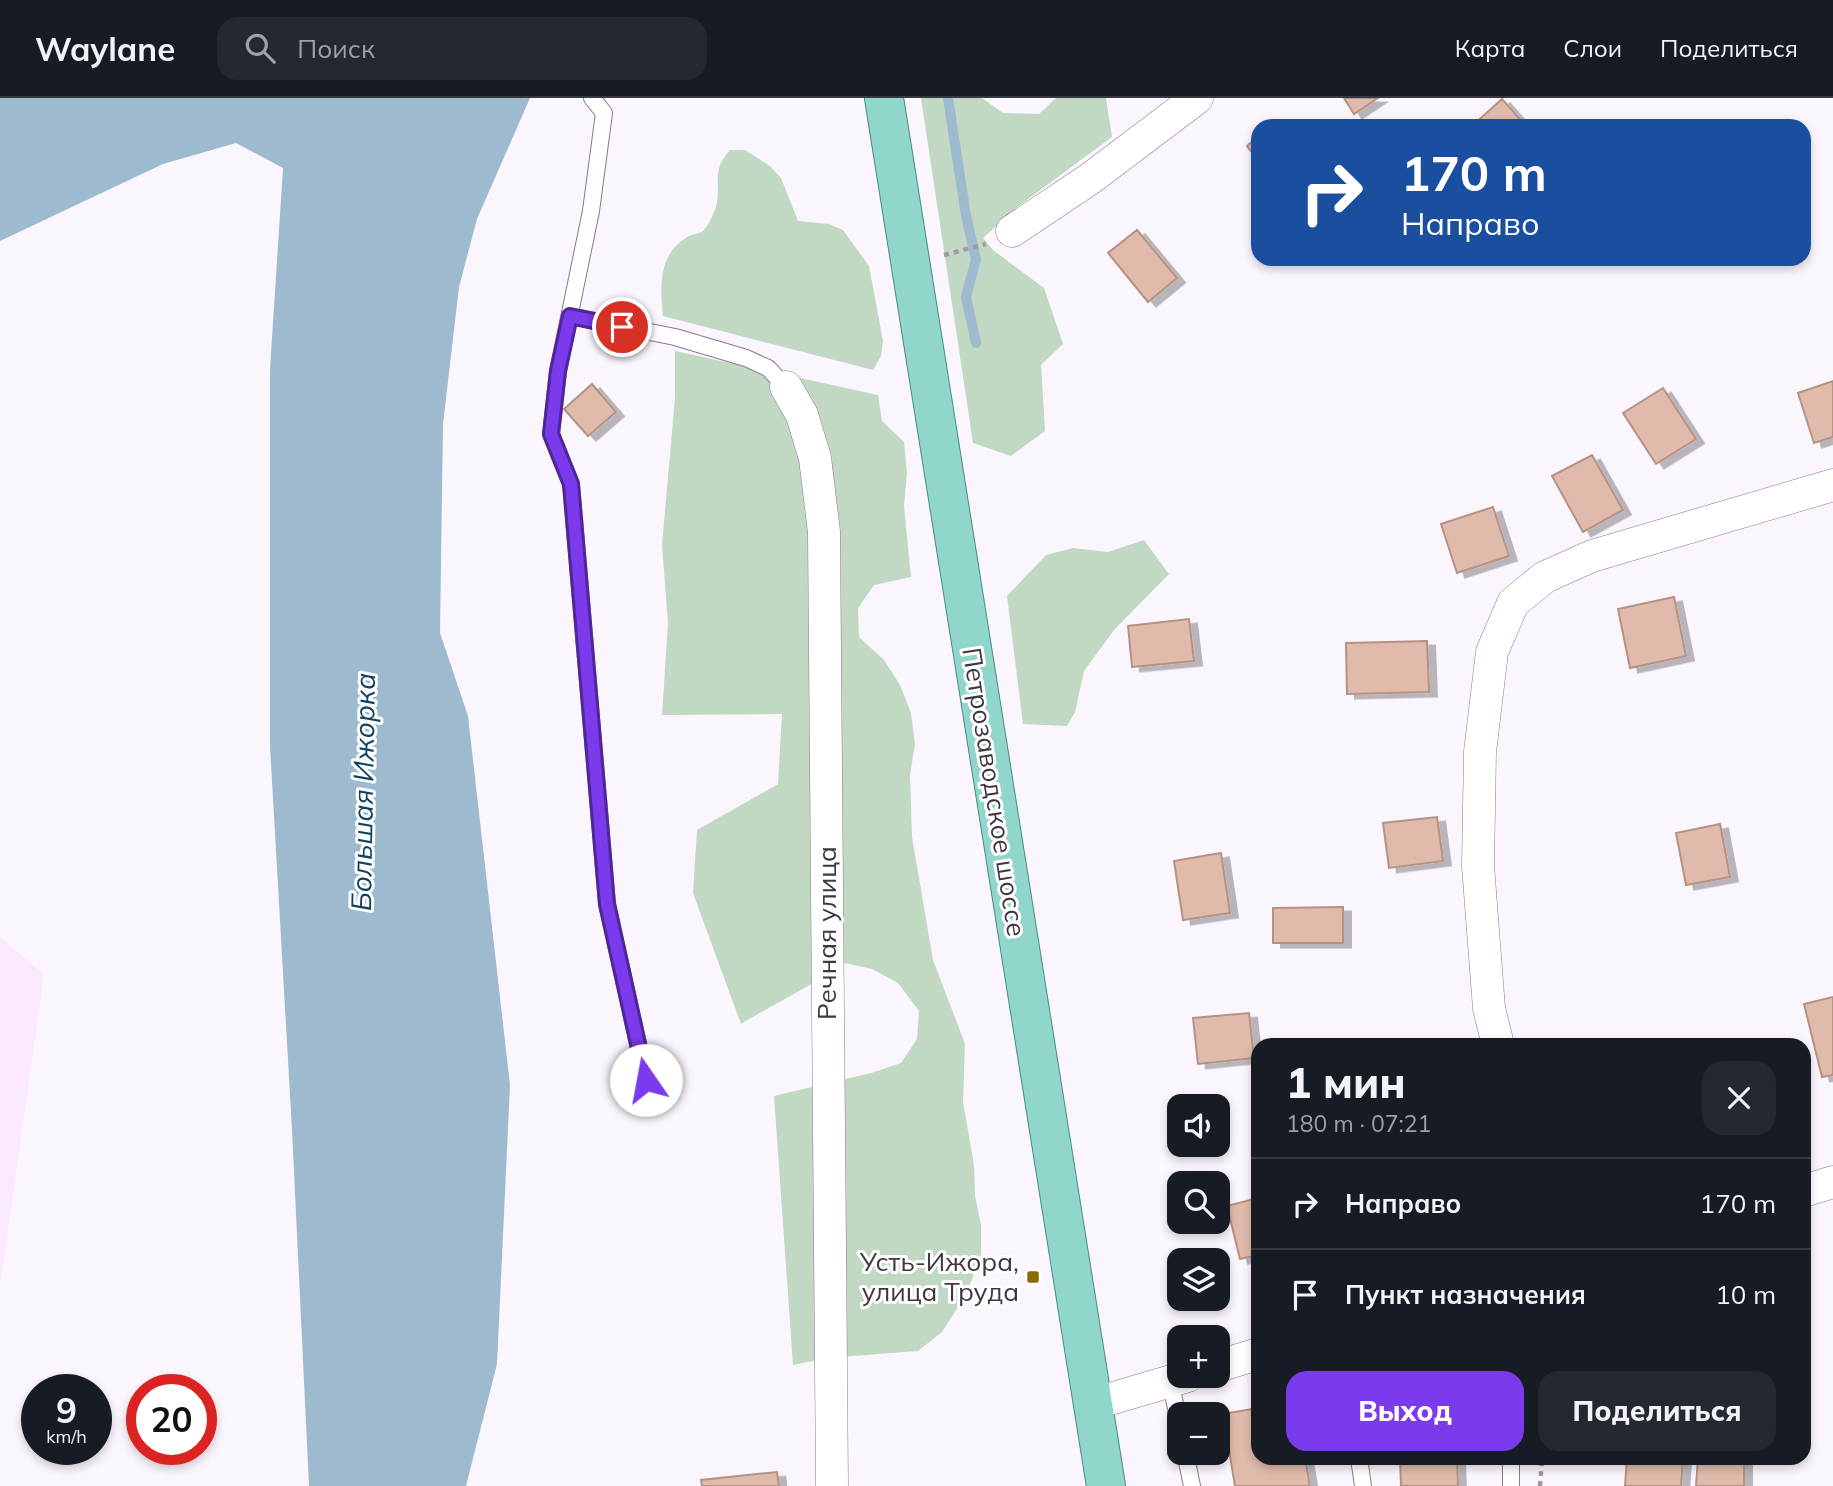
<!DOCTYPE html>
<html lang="ru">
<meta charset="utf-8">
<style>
:root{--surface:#171b24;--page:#242831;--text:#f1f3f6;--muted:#9ea1a6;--line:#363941;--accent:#7c3aed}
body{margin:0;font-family:Mulish,sans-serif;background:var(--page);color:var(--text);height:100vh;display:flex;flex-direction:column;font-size:26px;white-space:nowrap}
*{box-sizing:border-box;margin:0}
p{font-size:23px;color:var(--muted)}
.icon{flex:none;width:38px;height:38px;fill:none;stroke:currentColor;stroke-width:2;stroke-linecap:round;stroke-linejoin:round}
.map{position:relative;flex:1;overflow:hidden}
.side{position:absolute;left:1251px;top:940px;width:560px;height:427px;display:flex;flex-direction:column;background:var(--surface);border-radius:21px;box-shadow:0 4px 10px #0003}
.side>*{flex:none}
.hud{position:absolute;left:1251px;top:21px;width:560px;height:147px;border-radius:21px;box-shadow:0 4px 10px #0003;background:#1a4fa0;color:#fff;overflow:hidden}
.fabs{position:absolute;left:1167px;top:996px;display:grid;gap:14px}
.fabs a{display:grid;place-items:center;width:63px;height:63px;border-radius:14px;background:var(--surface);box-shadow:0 4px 10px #0003;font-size:35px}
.speed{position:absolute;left:21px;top:1276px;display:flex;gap:14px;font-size:35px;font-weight:700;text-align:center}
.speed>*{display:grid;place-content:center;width:91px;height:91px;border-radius:50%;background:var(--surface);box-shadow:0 4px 10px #0003;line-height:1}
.speed small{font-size:18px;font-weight:400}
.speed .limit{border:10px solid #d22;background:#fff;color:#111}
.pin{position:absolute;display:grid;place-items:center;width:60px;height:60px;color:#fff;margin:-30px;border:4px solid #fff;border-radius:50%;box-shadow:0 2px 7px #0007}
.me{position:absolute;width:77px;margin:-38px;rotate:348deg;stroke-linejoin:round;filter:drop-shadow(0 0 5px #0008)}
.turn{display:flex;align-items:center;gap:24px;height:147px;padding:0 35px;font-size:32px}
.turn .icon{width:91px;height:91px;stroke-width:2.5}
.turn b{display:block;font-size:49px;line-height:60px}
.round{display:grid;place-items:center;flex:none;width:74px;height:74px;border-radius:21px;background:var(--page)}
.head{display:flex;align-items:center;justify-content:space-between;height:119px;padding:0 35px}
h1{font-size:42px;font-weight:800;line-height:52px}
.cta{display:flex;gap:14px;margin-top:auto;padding:14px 35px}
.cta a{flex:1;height:80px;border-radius:21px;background:var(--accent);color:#fff;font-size:28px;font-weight:800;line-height:80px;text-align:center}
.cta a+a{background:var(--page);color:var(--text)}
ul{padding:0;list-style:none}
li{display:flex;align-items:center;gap:21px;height:91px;padding:0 35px;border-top:2px solid var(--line)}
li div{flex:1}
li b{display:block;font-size:26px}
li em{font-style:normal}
header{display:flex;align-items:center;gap:42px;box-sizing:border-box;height:98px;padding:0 35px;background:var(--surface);border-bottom:2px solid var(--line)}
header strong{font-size:33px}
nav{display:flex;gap:38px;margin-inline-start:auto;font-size:24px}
.search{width:490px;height:63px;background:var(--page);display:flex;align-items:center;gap:18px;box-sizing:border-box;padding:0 24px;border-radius:21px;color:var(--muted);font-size:26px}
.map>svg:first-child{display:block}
.built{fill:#f9e8fe}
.green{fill:#c1d8c3}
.water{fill:#9ebacf}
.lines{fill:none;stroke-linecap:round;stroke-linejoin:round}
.stream{stroke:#9ebacf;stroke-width:10}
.building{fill:#e0bbab;stroke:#b59283;stroke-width:2;filter:url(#shadow)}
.service-casing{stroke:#8c7792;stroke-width:18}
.minor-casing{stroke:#8c7792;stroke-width:33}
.primary-casing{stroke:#458c84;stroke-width:40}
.path{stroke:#a29aa4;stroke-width:4.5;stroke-dasharray:5 5;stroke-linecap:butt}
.service{stroke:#fff;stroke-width:16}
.minor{stroke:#fff;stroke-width:32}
.primary{stroke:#91d6ca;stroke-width:38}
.route-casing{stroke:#51269a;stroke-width:18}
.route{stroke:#7c3aed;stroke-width:12}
.poi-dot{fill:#896a08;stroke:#fff;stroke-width:2.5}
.labels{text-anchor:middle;stroke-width:6;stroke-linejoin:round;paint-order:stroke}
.street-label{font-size:26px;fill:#403642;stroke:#fff}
.poi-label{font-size:26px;fill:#403642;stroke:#fff;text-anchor:end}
.water-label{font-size:28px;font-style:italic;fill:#114361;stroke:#fff}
</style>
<header>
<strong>Waylane</strong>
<div class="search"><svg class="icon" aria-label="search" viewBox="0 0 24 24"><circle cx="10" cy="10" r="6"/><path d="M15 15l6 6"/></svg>Поиск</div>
<nav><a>Карта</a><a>Слои</a><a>Поделиться</a></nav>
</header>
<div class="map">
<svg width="1833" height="1388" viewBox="0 0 1833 1388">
<defs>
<filter id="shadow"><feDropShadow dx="8" dy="4.5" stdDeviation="0" flood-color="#0004"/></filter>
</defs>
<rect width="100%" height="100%" fill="#fbf6fd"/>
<path class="built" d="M 0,840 L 44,876 L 0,1188 Z"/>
<path class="green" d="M 921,0 L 982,0 L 1003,15 L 1039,16 L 1056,0 L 1106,0 L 1112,39 L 1016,110 L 983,140 L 993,152 L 1044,190 L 1063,246 L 1041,267 L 1045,333 L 1011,358 L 973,345 Z
M 730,52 L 745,52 L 770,68 L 781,80 L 798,123 L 829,126 L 843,132 L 869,168 L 883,243 L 881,258 L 873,272 L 663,218 C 660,188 658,157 687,139 C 692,136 699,136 703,133 C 708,128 714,115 716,109 C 722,85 710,74 730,52 Z
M 675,253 L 878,297 L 882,323 L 904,344 L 907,375 L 904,408 L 911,479 L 874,487 L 858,510 L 859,539 L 884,562 L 900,587 L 911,615 L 915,646 L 910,677 L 912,739 L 933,862 L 965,946 L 963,1004 L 974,1067 L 975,1098 L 981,1127 L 981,1156 L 972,1182 L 958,1209 L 942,1234 L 918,1253 L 827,1260 L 793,1267 L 774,998 L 871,975 L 901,965 L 917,941 L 919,913 L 898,885 L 872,871 L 845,865 C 812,888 775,905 741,926 L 693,795 L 697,732 L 778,686 L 782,616 L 662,617 L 668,525 L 662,447 L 675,300 Z
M 1144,442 L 1169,476 L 1114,532 L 1084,573 L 1075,614 L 1067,628 L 1023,626 L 1007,498 L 1046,457 L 1073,450 L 1108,454 Z"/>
<path class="water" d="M 0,0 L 530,0 L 477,121 L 459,189 L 443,326 L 440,535 L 468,618 L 510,987 L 497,1266 L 466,1388 L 309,1388 L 292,1032 L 270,648 L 270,271 L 283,70 L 236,45 L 163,66 L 0,143 Z"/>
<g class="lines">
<path class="stream" d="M 948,0 L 966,118 L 976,161 L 966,199 L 976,245"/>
</g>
<path class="building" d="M 1344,0 L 1378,0 L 1354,16 Z
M 1502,1 L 1526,28 L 1472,28 Z
M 1258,38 L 1258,62 L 1247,48 Z
M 1137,132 L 1177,180 L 1148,204 L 1108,155 Z
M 1833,283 L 1833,339 L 1814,345 L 1798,295 Z
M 592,286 L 616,314 L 588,338 L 564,311 Z
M 1663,290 L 1696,341 L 1656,366 L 1623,315 Z
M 1592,357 L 1623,412 L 1583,434 L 1552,378 Z
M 1493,409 L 1509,458 L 1457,475 L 1441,426 Z
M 1674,499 L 1686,558 L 1630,570 L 1618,511 Z
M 1189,521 L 1194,563 L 1132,569 L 1128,528 Z
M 1427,543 L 1429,594 L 1347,596 L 1346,545 Z
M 1437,719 L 1443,763 L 1389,770 L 1383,725 Z
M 1720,726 L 1730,779 L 1686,787 L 1676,735 Z
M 1221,755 L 1230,815 L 1183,822 L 1174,763 Z
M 1343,809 L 1343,845 L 1273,845 L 1273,810 Z
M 1833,899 L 1833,977 L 1822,979 L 1804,906 Z
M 1249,915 L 1254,960 L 1198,966 L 1193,920 Z
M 1258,1100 L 1258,1157 L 1240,1161 L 1227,1108 Z
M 1258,1310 L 1258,1360 L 1305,1360 L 1310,1388 L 1235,1388 L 1223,1316 Z
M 1400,1360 L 1457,1360 L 1458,1388 L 1401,1388 Z
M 1627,1360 L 1683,1360 L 1681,1388 L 1625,1388 Z
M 1698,1360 L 1744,1360 L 1744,1388 L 1696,1388 Z
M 777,1374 L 779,1388 L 702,1388 L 701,1382 Z"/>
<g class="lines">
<defs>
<path id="service" d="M 592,0 L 604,15 L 591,113 L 558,273 L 551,336 L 571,386 L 607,806 L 646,982
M 570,218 L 675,239 L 746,260 L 768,270 L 786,289
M 1170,1283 L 1180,1328
M 1185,1354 L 1192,1388
M 1359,1360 L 1363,1388
M 1511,1360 L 1511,1388"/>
<path id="minor" d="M 1012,133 L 1091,80 L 1197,0
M 786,289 L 802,317 L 815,360 L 824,434 L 832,1388
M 1498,947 L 1489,910 L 1478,768 L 1480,654 L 1492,554 L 1513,505 L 1545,479 L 1592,458 L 1833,387
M 1804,1093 L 1833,1084
M 1218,1268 L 1258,1256
M 1093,1306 L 1188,1278"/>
<path id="primary" d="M 884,0 L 1106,1388"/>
</defs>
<use href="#service" class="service-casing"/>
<use href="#minor" class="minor-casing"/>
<use href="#primary" class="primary-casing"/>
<path class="path" d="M 944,157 L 986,146
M 1540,1388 L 1542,1360"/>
<use href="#service" class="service"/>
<use href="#minor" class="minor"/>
<use href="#primary" class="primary"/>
</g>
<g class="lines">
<defs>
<path id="route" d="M 622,229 L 570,218 L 558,273 L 551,336 L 571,386 L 607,806 L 646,982"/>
</defs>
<use href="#route" class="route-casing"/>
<use href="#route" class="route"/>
</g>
<rect class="poi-dot" x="1026" y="1172" width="14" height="14" rx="3.5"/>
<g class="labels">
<g class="street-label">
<text transform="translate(994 694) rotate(81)" y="9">Петрозаводское шоссе</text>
<text transform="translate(827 835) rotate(-90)" y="9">Речная улица</text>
</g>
<g class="poi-label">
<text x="1019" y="1173">Усть-Ижора,<tspan x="1019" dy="30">улица Труда</tspan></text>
</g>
<g class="water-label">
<text transform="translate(363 694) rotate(-89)" y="10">Большая Ижорка</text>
</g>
</g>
</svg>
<div class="fabs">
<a><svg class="icon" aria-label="sound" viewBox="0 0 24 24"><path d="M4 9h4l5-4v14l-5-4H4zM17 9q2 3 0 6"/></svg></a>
<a><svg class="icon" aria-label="search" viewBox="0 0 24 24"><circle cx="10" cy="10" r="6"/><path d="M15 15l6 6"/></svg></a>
<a><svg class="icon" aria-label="layers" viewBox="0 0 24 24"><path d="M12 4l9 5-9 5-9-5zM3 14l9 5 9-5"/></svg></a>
<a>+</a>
<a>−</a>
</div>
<div class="speed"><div>9<small>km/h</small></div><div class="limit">20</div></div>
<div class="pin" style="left:622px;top:229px;background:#d93025"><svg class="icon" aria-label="arrive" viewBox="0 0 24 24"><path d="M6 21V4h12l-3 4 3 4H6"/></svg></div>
<svg class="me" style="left:646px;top:982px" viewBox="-20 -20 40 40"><circle r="19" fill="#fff"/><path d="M0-13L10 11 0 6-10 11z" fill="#7c3aed"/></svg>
<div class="hud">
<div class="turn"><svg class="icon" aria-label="right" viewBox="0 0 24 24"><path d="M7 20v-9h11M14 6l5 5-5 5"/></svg><div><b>170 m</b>Направо</div></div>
</div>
<section class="side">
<div class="head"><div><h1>1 мин</h1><p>180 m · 07:21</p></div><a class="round"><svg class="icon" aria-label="close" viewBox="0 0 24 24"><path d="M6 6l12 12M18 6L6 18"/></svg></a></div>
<ul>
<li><svg class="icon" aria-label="right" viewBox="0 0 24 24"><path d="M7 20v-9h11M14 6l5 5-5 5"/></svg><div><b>Направо</b></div><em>170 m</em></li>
<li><svg class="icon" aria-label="arrive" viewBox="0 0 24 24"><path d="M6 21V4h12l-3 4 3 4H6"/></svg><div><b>Пункт назначения</b></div><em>10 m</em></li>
</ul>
<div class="cta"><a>Выход</a><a>Поделиться</a></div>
</section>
</div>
